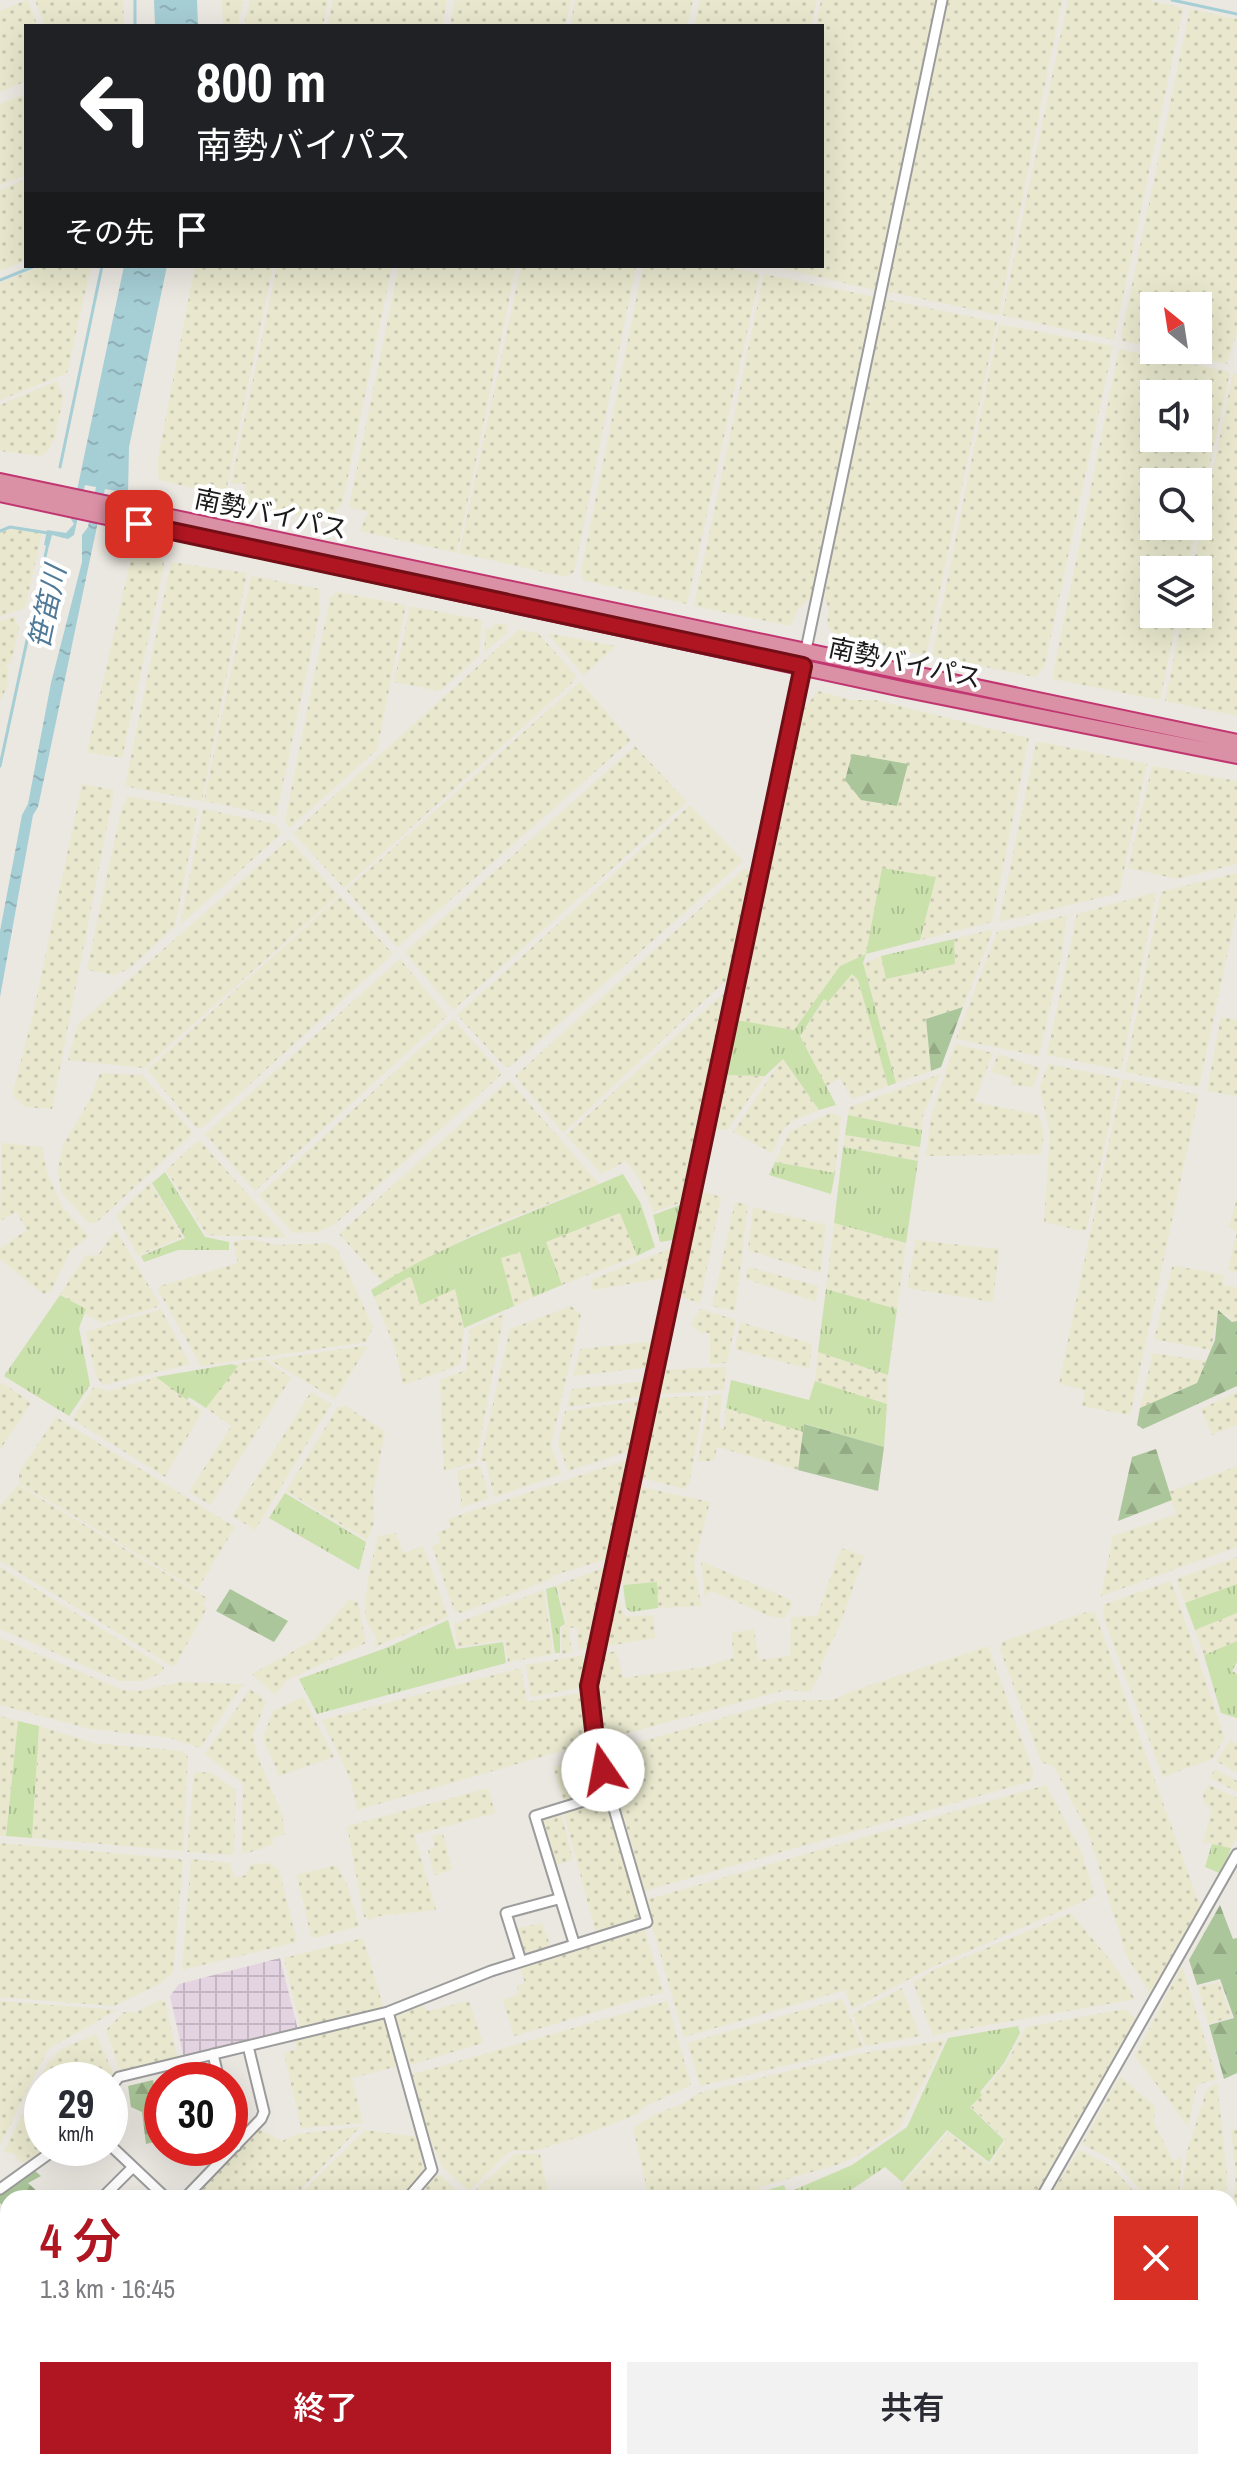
<!DOCTYPE html>
<html lang="ja">
<meta charset="utf-8">
<style>
:root{--surface:#fff;--page:#f2f2f3;--text:#2b2b33;--muted:#7c7c81;--accent:#b01522}
body{margin:0;font-family:"Archivo Narrow","Noto Sans JP",sans-serif;background:var(--page);color:var(--text);height:100vh;display:flex;flex-direction:column;font-size:30px;white-space:nowrap}
*{box-sizing:border-box;margin:0}
p{font-size:26px;color:var(--muted)}
.icon{flex:none;width:44px;height:44px;fill:none;stroke:currentColor;stroke-width:2;stroke-linecap:round;stroke-linejoin:round}
.map{position:relative;flex:1;overflow:hidden}
.sheet{position:absolute;left:0px;top:2190px;width:1238px;height:280px;display:flex;flex-direction:column;background:var(--surface);border-radius:24px 24px 0 0;box-shadow:0 8px 32px #0002}
.sheet>*{flex:none}
.top-card{position:absolute;left:24px;top:24px;width:800px;height:244px;border-radius:0px;box-shadow:0 8px 32px #0002;background:#202124;color:#fff;overflow:hidden}
.needle{width:52px;rotate:330deg}
.controls{position:absolute;left:1140px;top:292px;display:grid;gap:16px}
.controls a{display:grid;place-items:center;width:72px;height:72px;border-radius:0px;background:var(--surface);box-shadow:0 8px 32px #0002;font-size:40px}
.speed{position:absolute;left:24px;top:2062px;display:flex;gap:16px;font-size:40px;font-weight:700;text-align:center}
.speed>*{display:grid;place-content:center;width:104px;height:104px;border-radius:50%;background:var(--surface);box-shadow:0 8px 32px #0002;line-height:1}
.speed small{font-size:20px;font-weight:400}
.speed .limit{border:12px solid #d22;background:#fff;color:#111}
.pin{position:absolute;display:grid;place-items:center;width:68px;height:68px;color:#fff;margin:-34px;border-radius:16px;box-shadow:0 4px 12px #0006}
.me{position:absolute;width:88px;margin:-44px;rotate:348deg;stroke-linejoin:round;filter:drop-shadow(0 0 6px #0008)}
.turn{display:flex;align-items:center;gap:28px;height:168px;padding:0 40px;font-size:36px}
.turn .icon{width:104px;height:104px;stroke-width:2.5}
.turn b{display:block;font-size:56px;line-height:68px}
.then{display:flex;align-items:center;height:76px;padding:0 40px;background:#0003;gap:16px;font-size:30px}
.round{display:grid;place-items:center;flex:none;width:84px;height:84px;border-radius:0px;background:var(--page)}
.headline{display:flex;align-items:center;justify-content:space-between;height:136px;padding:0 40px}
h1{font-size:48px;font-weight:600;line-height:60px;color:var(--accent)}
.button{display:flex;gap:16px;margin-top:auto;padding:16px 40px}
.button a{flex:1;height:92px;border-radius:0px;background:var(--accent);color:#fff;font-size:32px;font-weight:600;line-height:92px;text-align:center}
.button a+a{background:var(--page);color:var(--text)}
.map>svg:first-child{display:block}
.industrial{fill:url(#industrial-grid)}
.farmland{fill:url(#farmland-dots);fill-rule:evenodd}
.grass{fill:url(#grass-tufts)}
.forest{fill:url(#forest-firs)}
.water{fill:url(#water-ripples)}
.lines{fill:none;stroke-linecap:round;stroke-linejoin:round}
.stream{stroke:#a6ced5;stroke-width:3}
.minor-casing{stroke:#9c9c9c;stroke-width:13}
.highway-casing{stroke:#c13671;stroke-width:18}
.minor{stroke:#fff;stroke-width:9}
.highway{stroke:#db91a5;stroke-width:14}
.route-casing{stroke:#720e16;stroke-width:20}
.route{stroke:#b01522;stroke-width:14}
.labels{text-anchor:middle;stroke-width:8;stroke-linejoin:round;paint-order:stroke}
.street-label{font-size:26px;fill:#1b1b1b;stroke:#fff}
.water-label{font-size:28px;font-style:italic;fill:#507a98;stroke:#fff}
</style>
<div class="map">
<svg width="1237" height="2470" viewBox="0 0 1237 2470">
<defs>
<pattern id="industrial-grid" width="8" height="8" patternUnits="userSpaceOnUse" patternTransform="scale(2)"><rect width="8" height="8" fill="#e4d4e2"/><path d="M0 4h8M4 0v8" fill="none" stroke="#c3b5c1"/></pattern>
<pattern id="farmland-dots" width="8" height="8" patternUnits="userSpaceOnUse" patternTransform="scale(2)"><rect width="8" height="8" fill="#e9e8ce"/><path d="M2 2h.1M6 6h.1" fill="none" stroke="#c7c6b0" stroke-width="1.8" stroke-linecap="round"/></pattern>
<pattern id="grass-tufts" width="24" height="20" patternUnits="userSpaceOnUse" patternTransform="scale(2)"><rect width="24" height="20" fill="#cae1ac"/><path d="M3 7l-1-3M5 7V3M7 7l1-3M15 17l-1-3M17 17v-4M19 17l1-3" fill="none" stroke="#adc093"/></pattern>
<pattern id="forest-firs" width="22" height="20" patternUnits="userSpaceOnUse" patternTransform="scale(2)"><rect width="22" height="20" fill="#abc69a"/><path d="M5 1l3.5 6h-7zM16 11l3.5 6h-7z" fill="#93aa84"/></pattern>
<pattern id="water-ripples" width="26" height="14" patternUnits="userSpaceOnUse" patternTransform="scale(2)"><rect width="26" height="14" fill="#a6ced5"/><path d="M2 4q2-2 4 0t4 0M15 11q2-2 4 0t4 0" fill="none" stroke="#8eb0b6"/></pattern>
</defs>
<rect width="100%" height="100%" fill="#ebe7e1"/>
<path class="industrial" d="M 280,1958 L 298,2030 L 184,2058 L 170,1996 L 179,1984 Z"/>
<path class="farmland" d="M 27,0 L 38,26 L 26,26 L 26,81 L 0,92 L 0,11 Z
M 35,0 L 123,0 L 124,26 L 45,26 Z
M 222,0 L 243,0 L 238,26 L 223,26 Z
M 250,0 L 328,0 L 323,26 L 244,26 Z
M 333,0 L 447,0 L 442,26 L 327,26 Z
M 455,0 L 571,0 L 565,26 L 450,26 Z
M 575,0 L 693,0 L 687,26 L 570,26 Z
M 700,0 L 817,0 L 811,26 L 694,26 Z
M 821,0 L 936,0 L 878,291 L 773,266 L 822,266 L 822,26 L 816,26 Z
M 947,0 L 1062,0 L 999,315 L 885,291 Z
M 1068,0 L 1146,0 L 1183,8 L 1114,340 L 1002,315 Z
M 1190,9 L 1237,19 L 1237,332 L 1227,364 L 1163,350 L 1198,350 L 1198,306 L 1154,306 L 1154,348 L 1123,341 L 1121,337 Z
M 26,94 L 26,175 L 0,185 L 0,104 Z
M 26,179 L 26,260 L 0,271 L 0,190 Z
M 42,266 L 91,266 L 67,373 L 0,400 L 0,283 Z
M 195,266 L 273,266 L 225,496 L 159,480 L 158,474 L 158,458 Z
M 277,266 L 392,266 L 342,505 L 337,508 L 333,524 L 245,503 L 246,484 L 231,483 Z
M 399,266 L 516,266 L 457,553 L 360,531 L 368,512 L 349,507 Z
M 521,266 L 636,266 L 574,572 L 566,577 L 459,553 Z
M 643,266 L 722,266 L 760,274 L 687,604 L 583,580 L 581,571 Z
M 764,274 L 875,297 L 811,598 L 798,609 L 791,626 L 694,606 Z
M 883,299 L 997,322 L 926,656 L 834,634 L 827,625 L 829,609 L 824,597 Z
M 999,324 L 1113,346 L 1044,668 L 1035,677 L 932,656 Z
M 1119,349 L 1230,372 L 1198,521 L 1198,482 L 1154,482 L 1154,526 L 1197,526 L 1187,570 L 1154,570 L 1154,614 L 1178,614 L 1160,700 L 1052,679 ZM 1154,394 L 1198,394 L 1198,438 L 1154,438 Z
M 1233,373 L 1237,374 L 1237,716 L 1165,701 L 1183,614 L 1198,614 L 1198,570 L 1192,570 Z
M 57,381 L 63,398 L 55,437 L 48,450 L 41,456 L 0,451 L 0,405 Z
M 10,529 L 42,533 L 25,608 L 0,617 L 0,533 Z
M 133,550 L 163,559 L 164,567 L 122,758 L 87,752 Z
M 171,562 L 247,573 L 202,801 L 125,786 Z
M 251,576 L 319,589 L 320,610 L 276,816 L 204,801 Z
M 337,592 L 406,605 L 377,750 L 289,828 L 285,820 L 330,598 Z
M 410,606 L 482,620 L 479,656 L 440,691 L 394,682 Z
M 14,616 L 19,629 L 11,662 L 6,665 L 9,670 L 7,687 L 0,701 L 0,621 Z
M 496,623 L 507,625 L 507,633 L 484,652 L 486,628 L 491,629 Z
M 518,630 L 538,633 L 576,676 L 573,682 L 344,888 L 293,833 Z
M 547,633 L 616,646 L 584,675 Z
M 580,682 L 631,740 L 397,947 L 346,890 Z
M 818,691 L 852,700 L 875,700 L 1029,738 L 992,922 L 920,940 L 936,877 L 866,954 L 840,966 L 794,1030 L 736,1020 L 796,719 Z
M 1042,742 L 1147,764 L 1119,893 L 999,922 L 1036,743 Z
M 635,746 L 687,802 L 453,1010 L 405,952 Z
M 1152,766 L 1237,781 L 1237,864 L 1177,879 L 1128,868 Z
M 82,784 L 114,790 L 52,1109 L 25,1107 L 12,1095 L 32,1019 Z
M 128,796 L 198,809 L 175,926 L 129,969 L 114,975 L 87,970 L 121,810 Z
M 690,805 L 743,861 L 511,1066 L 505,1067 L 457,1015 Z
M 203,809 L 276,824 L 281,834 L 180,925 Z
M 289,839 L 338,895 L 144,1068 L 68,1060 L 78,1024 Z
M 745,868 L 754,878 L 733,974 L 563,1133 L 515,1076 Z
M 1237,873 L 1237,908 L 1199,1087 L 1125,1072 L 1161,892 Z
M 1156,892 L 1121,1070 L 1047,1055 L 1077,914 Z
M 340,896 L 393,954 L 203,1127 L 196,1128 L 147,1070 Z
M 1067,915 L 1061,957 L 1039,1056 L 956,1039 L 997,932 Z
M 990,930 L 992,933 L 963,1007 L 926,1019 L 931,1071 L 896,1083 L 863,964 L 881,956 L 886,979 L 955,964 L 954,939 Z
M 400,959 L 447,1016 L 255,1191 L 205,1134 Z
M 852,974 L 858,980 L 888,1086 L 852,1099 L 840,1078 L 825,1087 L 800,1036 L 825,999 L 829,1001 Z
M 727,990 L 688,1200 L 654,1212 L 640,1180 L 626,1161 L 602,1174 L 566,1135 Z
M 1221,1017 L 1237,1020 L 1237,1096 L 1207,1091 Z
M 453,1019 L 502,1074 L 335,1224 L 318,1232 L 293,1233 L 259,1195 Z
M 955,1044 L 993,1053 L 974,1102 L 1039,1115 L 1044,1134 L 1041,1154 L 926,1156 L 931,1117 Z
M 998,1054 L 1040,1068 L 1033,1087 L 1011,1085 L 1012,1078 L 991,1072 Z
M 782,1059 L 819,1110 L 792,1121 L 782,1131 L 772,1153 L 733,1132 Z
M 1048,1064 L 1119,1078 L 1087,1229 L 1083,1231 L 1044,1222 L 1050,1134 L 1040,1087 Z
M 100,1073 L 142,1075 L 193,1133 L 96,1223 L 89,1223 L 61,1192 L 58,1169 L 63,1145 L 90,1099 Z
M 940,1074 L 923,1116 L 922,1130 L 848,1115 L 849,1107 Z
M 723,1075 L 765,1076 L 727,1130 L 712,1129 Z
M 1122,1079 L 1199,1095 L 1130,1415 L 1082,1406 L 1085,1390 L 1059,1384 Z
M 509,1080 L 599,1184 L 483,1229 L 383,1283 L 339,1234 Z
M 831,1113 L 841,1117 L 835,1173 L 775,1162 L 790,1131 Z
M 845,1135 L 920,1147 L 918,1161 L 843,1147 Z
M 198,1141 L 201,1142 L 287,1238 L 207,1235 L 166,1170 Z
M 2,1143 L 42,1147 L 47,1173 L 63,1208 L 89,1236 L 70,1251 L 51,1291 L 43,1294 L 0,1259 L 0,1248 L 27,1230 L 16,1212 L 0,1221 Z
M 150,1183 L 182,1237 L 138,1256 L 116,1215 Z
M 697,1190 L 721,1197 L 700,1303 L 677,1296 Z
M 1237,1198 L 1237,1272 L 1228,1270 L 1237,1232 L 1229,1227 Z
M 735,1202 L 748,1205 L 735,1311 L 712,1306 Z
M 753,1207 L 826,1225 L 820,1273 L 748,1250 Z
M 621,1213 L 637,1256 L 562,1285 L 545,1242 Z
M 834,1223 L 906,1243 L 897,1309 L 826,1289 Z
M 116,1230 L 159,1303 L 157,1307 L 102,1323 L 85,1314 L 86,1309 L 60,1295 L 85,1256 L 98,1255 Z
M 248,1239 L 277,1245 L 326,1243 L 337,1249 L 373,1327 L 366,1342 L 201,1366 L 158,1290 L 160,1286 L 238,1263 L 233,1242 Z
M 916,1240 L 999,1249 L 993,1302 L 907,1288 Z
M 679,1245 L 671,1277 L 592,1290 L 591,1280 Z
M 520,1252 L 533,1297 L 514,1306 L 501,1258 Z
M 1175,1266 L 1224,1275 L 1222,1284 L 1237,1288 L 1237,1321 L 1232,1322 L 1230,1317 L 1218,1311 L 1211,1350 L 1154,1339 L 1172,1267 Z
M 748,1267 L 818,1286 L 816,1302 L 746,1279 Z
M 411,1275 L 456,1289 L 464,1328 L 460,1365 L 403,1385 L 395,1348 L 374,1297 Z
M 571,1306 L 581,1315 L 551,1445 L 561,1474 L 494,1497 L 486,1461 L 480,1461 L 510,1329 Z
M 161,1309 L 190,1364 L 103,1385 L 96,1376 L 86,1332 Z
M 700,1309 L 736,1320 L 727,1363 L 710,1364 L 710,1333 L 701,1333 L 691,1324 Z
M 504,1314 L 476,1462 L 444,1471 L 440,1380 L 466,1370 L 470,1329 Z
M 740,1322 L 812,1344 L 809,1369 L 735,1349 Z
M 658,1341 L 651,1367 L 573,1376 L 580,1349 Z
M 363,1346 L 367,1347 L 335,1399 L 269,1360 Z
M 818,1352 L 888,1375 L 887,1404 L 815,1381 Z
M 1153,1353 L 1206,1361 L 1197,1383 L 1140,1408 Z
M 264,1359 L 291,1378 L 210,1505 L 189,1492 L 231,1426 L 206,1408 L 239,1363 Z
M 726,1367 L 724,1390 L 657,1394 L 661,1370 Z
M 156,1377 L 202,1411 L 165,1477 L 72,1419 L 94,1387 L 109,1391 Z
M 648,1381 L 646,1396 L 567,1407 L 572,1389 Z
M 3,1383 L 31,1403 L 0,1450 L 0,1384 Z
M 311,1392 L 331,1404 L 255,1530 L 232,1516 Z
M 1237,1392 L 1237,1425 L 1212,1435 L 1201,1409 Z
M 722,1394 L 719,1428 L 724,1429 L 726,1408 L 803,1432 L 798,1470 L 717,1447 L 714,1461 L 698,1461 L 709,1396 Z
M 705,1396 L 689,1485 L 684,1489 L 639,1477 L 655,1398 Z
M 645,1400 L 633,1450 L 568,1471 L 558,1443 L 565,1411 Z
M 346,1406 L 385,1432 L 373,1493 L 374,1523 L 367,1540 L 286,1491 L 338,1407 Z
M 56,1417 L 235,1527 L 197,1590 L 19,1483 L 19,1472 Z
M 633,1458 L 612,1554 L 607,1559 L 551,1576 L 551,1579 L 461,1613 L 454,1610 L 432,1546 L 440,1543 L 437,1532 L 451,1528 L 448,1519 Z
M 480,1465 L 489,1498 L 462,1507 L 457,1471 Z
M 1237,1466 L 1237,1547 L 1101,1596 L 1113,1536 L 1176,1514 L 1169,1492 Z
M 18,1485 L 207,1598 L 203,1605 L 207,1608 L 176,1664 L 172,1666 L 0,1561 L 0,1506 Z
M 641,1487 L 710,1502 L 694,1563 L 701,1606 L 658,1608 L 657,1582 L 623,1585 L 617,1572 L 634,1491 Z
M 396,1533 L 403,1553 L 423,1546 L 448,1617 L 374,1647 L 376,1637 L 366,1619 L 365,1602 L 369,1573 L 378,1536 Z
M 841,1548 L 864,1556 L 839,1627 L 820,1666 L 822,1671 L 810,1692 L 785,1690 L 602,1740 L 600,1737 L 593,1687 L 601,1654 L 616,1651 L 623,1678 L 704,1667 L 733,1658 L 732,1633 L 754,1629 L 759,1660 L 790,1656 L 791,1617 L 817,1616 Z
M 1237,1557 L 1237,1584 L 1185,1603 L 1176,1579 Z
M 701,1561 L 793,1601 L 789,1612 L 784,1618 L 772,1617 L 711,1591 L 705,1598 Z
M 609,1566 L 594,1647 L 579,1650 L 577,1627 L 569,1628 L 572,1652 L 562,1654 L 561,1628 L 567,1624 L 557,1585 Z
M 0,1567 L 164,1667 L 162,1673 L 142,1681 L 120,1681 L 0,1629 Z
M 614,1580 L 622,1612 L 628,1617 L 653,1615 L 655,1638 L 601,1647 Z
M 1171,1581 L 1225,1738 L 1212,1759 L 1163,1777 L 1104,1619 L 1103,1605 Z
M 544,1590 L 553,1654 L 508,1662 L 504,1640 L 458,1647 L 454,1624 Z
M 350,1599 L 358,1603 L 366,1643 L 287,1680 L 275,1695 L 252,1674 L 315,1639 Z
M 1087,1612 L 1095,1613 L 1201,1909 L 1151,1995 L 1127,1957 L 1089,1835 L 1054,1767 L 1041,1762 L 1000,1649 L 1002,1642 Z
M 1237,1613 L 1237,1641 L 1204,1655 L 1195,1630 Z
M 0,1638 L 123,1690 L 139,1691 L 181,1682 L 243,1684 L 200,1748 L 170,1738 L 90,1729 L 0,1705 Z
M 988,1646 L 1034,1774 L 1031,1781 L 644,1891 L 606,1752 L 780,1701 L 833,1700 L 852,1691 Z
M 583,1655 L 583,1687 L 531,1697 L 526,1665 Z
M 521,1668 L 527,1702 L 585,1692 L 590,1743 L 357,1810 L 350,1778 L 322,1720 Z
M 250,1689 L 266,1701 L 253,1734 L 256,1753 L 282,1814 L 285,1834 L 272,1838 L 273,1844 L 248,1853 L 242,1852 L 243,1784 L 205,1754 Z
M 303,1697 L 334,1757 L 279,1776 L 263,1738 L 273,1711 Z
M 0,1716 L 18,1721 L 6,1836 L 0,1836 Z
M 39,1726 L 93,1743 L 182,1751 L 188,1757 L 183,1851 L 32,1838 Z
M 1230,1741 L 1237,1744 L 1237,1773 L 1216,1761 Z
M 594,1753 L 604,1788 L 564,1802 L 553,1767 Z
M 1215,1769 L 1237,1781 L 1237,1792 L 1210,1778 Z
M 210,1772 L 236,1790 L 234,1853 L 230,1855 L 187,1852 L 194,1773 Z
M 1046,1785 L 1081,1851 L 1095,1896 L 930,1968 L 852,2009 L 845,1990 L 684,2037 L 646,1904 L 649,1899 Z
M 1209,1785 L 1237,1798 L 1237,1837 L 1231,1848 L 1203,1842 L 1212,1809 L 1204,1803 L 1203,1793 Z
M 488,1788 L 495,1813 L 414,1835 L 436,1910 L 379,1916 L 369,1920 L 364,1917 L 347,1826 Z
M 609,1800 L 642,1915 L 640,1921 L 601,1933 L 600,1929 L 595,1930 L 564,1813 Z
M 561,1813 L 573,1860 L 555,1865 L 542,1818 Z
M 443,1834 L 452,1870 L 434,1875 L 428,1850 L 435,1848 L 432,1836 Z
M 0,1843 L 180,1859 L 183,1861 L 173,1972 L 161,1983 L 114,2006 L 0,1997 Z
M 191,1859 L 230,1863 L 235,1878 L 246,1875 L 250,1865 L 269,1863 L 279,1870 L 297,1942 L 182,1970 Z
M 336,1865 L 347,1885 L 359,1926 L 315,1938 L 311,1937 L 297,1875 Z
M 1071,1913 L 1115,1966 L 1135,1999 L 933,2035 L 913,1982 L 934,1970 Z
M 542,1923 L 550,1945 L 522,1956 L 515,1929 Z
M 644,1927 L 663,1992 L 514,2036 L 503,2000 L 519,1994 L 517,1986 L 525,1983 L 519,1965 Z
M 363,1938 L 383,2006 L 380,2010 L 301,2029 L 284,1958 Z
M 1182,1966 L 1217,2079 L 1197,2085 L 1188,2126 L 1135,2056 Z
M 1219,1982 L 1231,2017 L 1208,2024 L 1198,1987 Z
M 902,1988 L 920,2036 L 866,2046 L 852,2014 Z
M 842,1999 L 863,2047 L 700,2086 L 688,2043 Z
M 160,2000 L 165,2002 L 177,2057 L 175,2061 L 121,2075 L 106,2030 L 124,2012 L 136,2012 Z
M 0,2001 L 117,2010 L 48,2049 L 0,2145 Z
M 469,2001 L 483,2043 L 406,2066 L 393,2020 L 398,2012 L 419,2003 L 428,2011 Z
M 667,2001 L 691,2085 L 642,2108 L 638,2114 L 581,2136 L 538,2150 L 510,2151 L 469,2191 L 443,2168 L 426,2130 L 410,2075 Z
M 1125,2009 L 1138,2021 L 1035,2198 L 914,2198 L 901,2186 L 948,2133 L 990,2165 L 1006,2140 L 971,2107 L 1007,2062 L 1026,2027 Z
M 383,2018 L 398,2066 L 352,2078 L 363,2123 L 301,2128 L 284,2053 L 297,2049 L 295,2040 Z
M 96,2034 L 115,2077 L 110,2082 L 42,2080 L 42,2148 L 45,2148 L 30,2162 L 19,2162 L 14,2153 L 4,2152 L 48,2063 L 60,2050 Z
M 945,2040 L 899,2129 L 859,2155 L 840,2164 L 759,2187 L 761,2198 L 649,2198 L 633,2128 L 655,2114 L 682,2104 L 699,2093 L 858,2054 Z
M 1120,2076 L 1155,2107 L 1154,2123 L 1173,2161 L 1182,2157 L 1179,2198 L 1147,2198 L 1116,2162 L 1082,2144 Z
M 1217,2083 L 1227,2173 L 1226,2198 L 1181,2198 L 1187,2152 L 1207,2089 Z
M 360,2127 L 293,2198 L 191,2198 L 258,2129 L 282,2141 L 297,2134 Z
M 1237,2129 L 1237,2223 L 1232,2224 L 1236,2173 L 1231,2130 Z
M 365,2130 L 418,2137 L 424,2172 L 403,2198 L 296,2198 Z
M 1079,2150 L 1111,2166 L 1140,2198 L 1048,2198 Z
M 515,2154 L 540,2154 L 549,2198 L 474,2198 L 471,2194 Z
M 440,2175 L 464,2198 L 412,2198 L 434,2176 Z
M 1237,2268 L 1237,2408 L 1230,2407 L 1230,2280 L 1231,2271 Z
M 1230,2412 L 1237,2412 L 1237,2470 L 1214,2470 L 1214,2462 L 1230,2462 Z
M 204,2462 L 251,2462 L 254,2465 L 249,2470 L 196,2470 Z
M 445,2462 L 588,2462 L 580,2470 L 453,2470 Z
M 597,2462 L 808,2462 L 800,2470 L 589,2470 Z
M 825,2462 L 987,2462 L 980,2470 L 824,2470 L 821,2467 Z
M 994,2462 L 1140,2462 L 1138,2470 L 986,2470 Z"/>
<path class="grass" d="M 882,868 L 936,877 L 920,940 L 866,954 L 863,963 L 896,1083 L 888,1086 L 858,980 L 852,974 L 828,1002 L 824,999 L 800,1036 L 836,1105 L 819,1110 L 783,1059 L 765,1076 L 723,1075 L 736,1020 L 794,1030 L 840,966 L 866,954 Z
M 954,939 L 955,964 L 886,979 L 881,956 Z
M 848,1115 L 922,1130 L 920,1147 L 845,1135 Z
M 843,1147 L 918,1161 L 906,1243 L 834,1223 Z
M 775,1162 L 835,1173 L 831,1194 L 769,1175 Z
M 165,1172 L 205,1237 L 229,1242 L 229,1250 L 178,1250 L 144,1262 L 141,1256 L 185,1238 L 152,1183 Z
M 623,1174 L 640,1202 L 655,1247 L 637,1256 L 620,1213 L 546,1242 L 562,1285 L 533,1297 L 520,1252 L 501,1258 L 514,1306 L 464,1328 L 455,1289 L 420,1305 L 411,1276 L 374,1297 L 371,1290 C 450,1239 537,1212 623,1174 Z
M 688,1202 L 679,1239 L 660,1242 L 653,1215 Z
M 826,1289 L 897,1309 L 888,1375 L 818,1352 Z
M 60,1295 L 86,1309 L 79,1328 L 90,1385 L 69,1416 L 4,1376 Z
M 232,1364 L 238,1366 L 206,1408 L 189,1397 L 187,1400 L 156,1377 Z
M 731,1380 L 809,1400 L 815,1381 L 887,1404 L 884,1447 L 805,1424 L 803,1432 L 726,1408 Z
M 285,1493 L 366,1542 L 359,1570 L 269,1518 Z
M 657,1582 L 658,1608 L 631,1612 L 626,1608 L 623,1585 Z
M 1237,1584 L 1237,1613 L 1195,1630 L 1185,1603 Z
M 556,1586 L 565,1624 L 560,1627 L 560,1653 L 555,1653 L 546,1589 Z
M 448,1620 L 456,1649 L 503,1642 L 506,1663 L 317,1714 L 299,1679 L 386,1648 Z
M 1237,1641 L 1237,1662 L 1232,1671 L 1237,1674 L 1237,1718 L 1221,1713 L 1204,1655 Z
M 18,1721 L 39,1726 L 32,1838 L 6,1836 Z
M 1212,1844 L 1231,1848 L 1222,1874 L 1205,1867 Z
M 1018,2026 L 1020,2033 L 1004,2063 L 980,2092 L 982,2095 L 970,2107 L 1004,2140 L 989,2162 L 947,2130 L 902,2182 L 885,2167 L 839,2198 L 762,2198 L 761,2192 L 784,2185 L 787,2193 L 852,2165 L 907,2127 L 948,2038 Z"/>
<path class="forest" d="M 852,754 L 908,764 L 897,806 L 861,800 L 845,780 Z
M 963,1007 L 941,1067 L 931,1071 L 926,1019 Z
M 1218,1310 L 1232,1322 L 1237,1321 L 1237,1386 L 1143,1429 L 1137,1425 L 1140,1408 L 1197,1383 L 1215,1340 Z
M 804,1424 L 884,1447 L 878,1491 L 798,1470 Z
M 1156,1449 L 1172,1500 L 1118,1521 L 1132,1457 Z
M 230,1589 L 288,1621 L 274,1642 L 216,1611 Z
M 1220,1905 L 1233,1939 L 1237,1938 L 1237,2073 L 1224,2079 L 1209,2025 L 1234,2018 L 1220,1979 L 1197,1985 L 1189,1960 Z
M 153,2080 L 157,2102 L 162,2101 L 162,2140 L 146,2144 L 142,2112 L 131,2107 L 128,2086 Z
M 34,2170 L 41,2176 L 28,2183 L 39,2193 L 36,2198 L 8,2198 L 8,2210 L 0,2203 L 0,2193 Z"/>
<path class="water" d="M 154,0 L 197,0 L 198,26 L 155,26 Z
M 124,266 L 167,266 L 129,447 L 128,493 L 120,537 L 116,536 L 116,491 L 105,489 C 82,595 61,700 38,807 L 33,815 L 0,997 L 0,931 L 22,815 L 28,804 L 51,683 L 82,562 L 82,535 L 88,527 L 96,487 L 85,485 L 74,535 L 68,539 L 52,535 L 49,546 L 44,545 L 47,530 L 66,533 L 74,524 L 71,519 Z
M 71,2462 L 101,2462 L 105,2465 L 103,2470 L 72,2470 Z"/>
<g class="lines">
<path class="stream" d="M 135,0 L 135,26
M 1172,0 L 1237,14
M 0,280 L 35,266
M 60,467 L 102,266
M 0,531 L 10,527 L 48,533
M 0,766 L 48,543
M 1230,2265 L 1237,2263
M 1146,2470 L 1148,2462"/>
<defs>
<path id="minor" d="M 574,1943 L 535,1816 L 610,1793
M 521,1961 L 506,1913 L 558,1899
M 388,2012 L 432,2170 L 408,2198
M 213,2054 L 219,2080
M 110,2088 L 119,2077 L 388,2012 L 491,1971 L 647,1922 L 596,1747 L 589,1686 L 942,0
M 230,2123 L 236,2146
M 110,2145 L 166,2198
M 0,2189 L 57,2148
M 102,2198 L 133,2167
M 185,2198 L 261,2119 L 264,2112 L 248,2046
M 1041,2198 L 1237,1854
M 0,2302 L 8,2294
M 0,2344 L 8,2352
M 127,2462 L 136,2470
M 350,2462 L 358,2470
M 437,2462 L 445,2470
M 140,2470 L 148,2462
M 286,2470 L 288,2462
M 364,2470 L 372,2462
M 808,2470 L 815,2462"/>
<path id="highway" d="M 0,481 L 1237,742
M 0,494 L 902,689 L 1237,756"/>
</defs>
<use href="#minor" class="minor-casing"/>
<use href="#highway" class="highway-casing"/>
<use href="#minor" class="minor"/>
<use href="#highway" class="highway"/>
</g>
<g class="lines">
<defs>
<path id="route" d="M 139,524 L 803,666 L 589,1686 L 596,1747 L 603,1770"/>
</defs>
<use href="#route" class="route-casing"/>
<use href="#route" class="route"/>
</g>
<g class="labels">
<g class="street-label">
<text transform="translate(271 514) rotate(12)" y="9">南勢バイパス</text>
<text transform="translate(905 663) rotate(12)" y="9">南勢バイパス</text>
</g>
<g class="water-label">
<text transform="translate(47 607) rotate(-78)" y="10">笹笛川</text>
</g>
</g>
</svg>
<div class="controls">
<a><svg class="needle" viewBox="-14 -14 28 28"><path d="M0-13l5 13h-10z" fill="#e53935"/><path d="M0 13l5-13h-10z" fill="#7c7c81"/></svg></a>
<a><svg class="icon" aria-label="sound" viewBox="0 0 24 24"><path d="M4 9h4l5-4v14l-5-4H4zM17 9q2 3 0 6"/></svg></a>
<a><svg class="icon" aria-label="search" viewBox="0 0 24 24"><circle cx="10" cy="10" r="6"/><path d="M15 15l6 6"/></svg></a>
<a><svg class="icon" aria-label="layers" viewBox="0 0 24 24"><path d="M12 4l9 5-9 5-9-5zM3 14l9 5 9-5"/></svg></a>
</div>
<div class="speed"><div>29<small>km/h</small></div><div class="limit">30</div></div>
<div class="pin" style="left:139px;top:524px;background:#d93025"><svg class="icon" aria-label="arrive" viewBox="0 0 24 24"><path d="M6 21V4h12l-3 4 3 4H6"/></svg></div>
<svg class="me" style="left:603px;top:1770px" viewBox="-20 -20 40 40"><circle r="19" fill="#fff"/><path d="M0-13L10 11 0 6-10 11z" fill="#b01522"/></svg>
<div class="top-card">
<div class="turn"><svg class="icon" aria-label="left" viewBox="0 0 24 24"><path d="M17 20v-9H6M10 6l-5 5 5 5"/></svg><div><b>800 m</b>南勢バイパス</div></div>
<div class="then">その先<svg class="icon" aria-label="arrive" viewBox="0 0 24 24"><path d="M6 21V4h12l-3 4 3 4H6"/></svg></div>
</div>
<section class="sheet">
<div class="headline"><div><h1>4 分</h1><p>1.3 km · 16:45</p></div><a class="round" style="background:#d93025;color:#fff"><svg class="icon" aria-label="close" viewBox="0 0 24 24"><path d="M6 6l12 12M18 6L6 18"/></svg></a></div>
<div class="button"><a>終了</a><a>共有</a></div>
</section>
</div>
